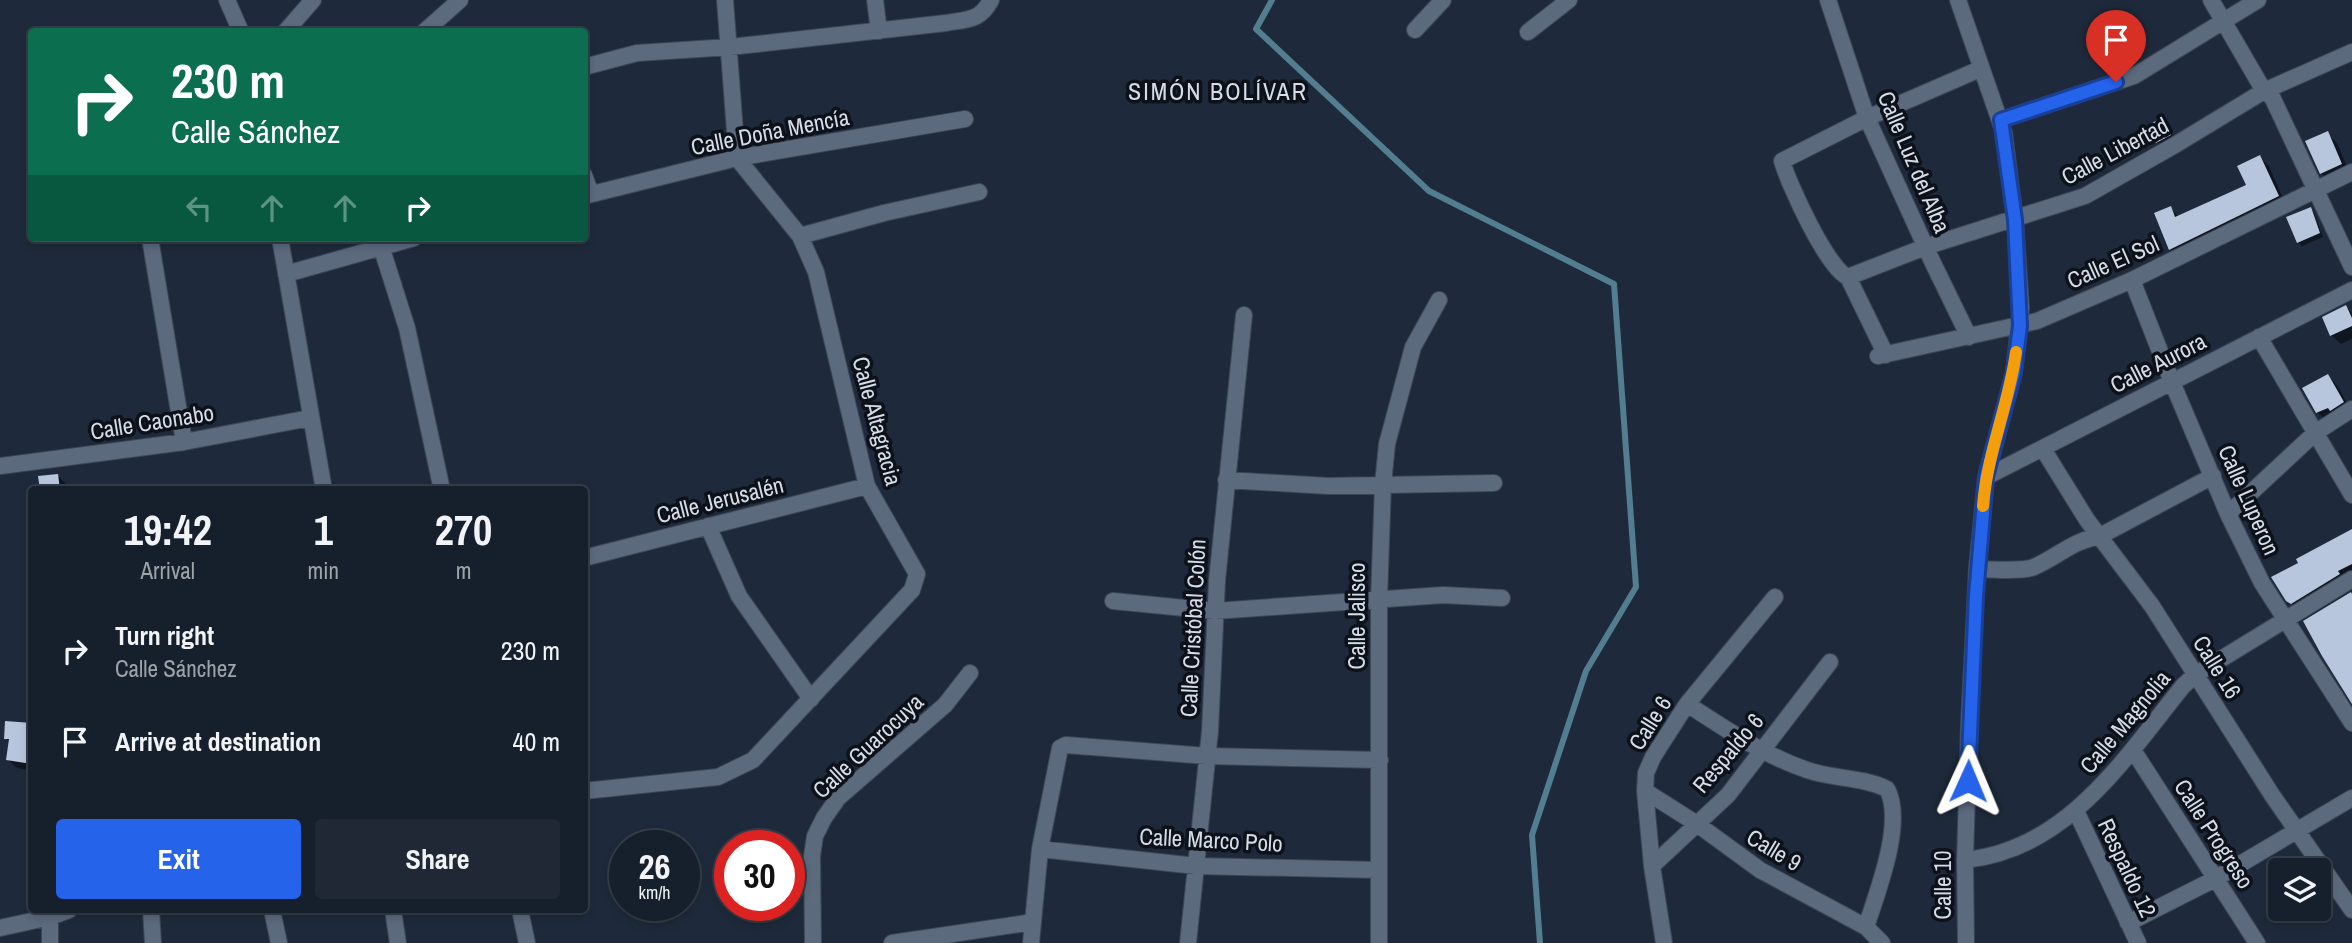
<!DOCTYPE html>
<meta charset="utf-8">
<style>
:root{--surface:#16202c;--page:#1f2834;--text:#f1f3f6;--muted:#9ea3a9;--line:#353e48;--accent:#2563eb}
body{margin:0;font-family:"Archivo Narrow",sans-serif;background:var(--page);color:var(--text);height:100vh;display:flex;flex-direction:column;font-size:26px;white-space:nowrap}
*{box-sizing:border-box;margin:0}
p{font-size:23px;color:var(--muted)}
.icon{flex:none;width:38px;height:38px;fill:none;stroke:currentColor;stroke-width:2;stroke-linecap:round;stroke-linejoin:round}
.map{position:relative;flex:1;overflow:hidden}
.panel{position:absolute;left:28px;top:486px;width:560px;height:427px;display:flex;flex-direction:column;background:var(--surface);border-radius:7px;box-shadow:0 4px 10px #0003,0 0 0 2px var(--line)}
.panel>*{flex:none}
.banner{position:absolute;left:28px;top:28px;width:560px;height:214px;border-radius:7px;box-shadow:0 4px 10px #0003,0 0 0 2px var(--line);background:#0b6e4f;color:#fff;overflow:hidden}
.controls{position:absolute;left:2268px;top:858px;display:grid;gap:14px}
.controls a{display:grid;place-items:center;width:63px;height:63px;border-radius:7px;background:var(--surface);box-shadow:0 4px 10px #0003,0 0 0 2px var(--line);font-size:35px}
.speed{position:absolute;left:609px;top:830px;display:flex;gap:14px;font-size:35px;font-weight:700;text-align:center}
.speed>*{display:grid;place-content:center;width:91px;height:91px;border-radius:50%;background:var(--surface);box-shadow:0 4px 10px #0003,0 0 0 2px var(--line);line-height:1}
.speed small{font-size:18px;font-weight:400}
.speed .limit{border:10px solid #d22;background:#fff;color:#111}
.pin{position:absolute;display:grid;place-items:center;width:60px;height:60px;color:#fff;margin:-72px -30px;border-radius:50% 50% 50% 0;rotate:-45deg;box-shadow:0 0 7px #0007}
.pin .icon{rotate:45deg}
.me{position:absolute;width:77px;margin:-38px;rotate:1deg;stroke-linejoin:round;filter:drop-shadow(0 0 5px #0008)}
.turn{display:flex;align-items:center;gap:24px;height:147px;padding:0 28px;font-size:32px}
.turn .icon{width:91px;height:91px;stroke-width:2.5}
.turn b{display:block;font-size:49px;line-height:60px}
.lanes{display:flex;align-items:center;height:66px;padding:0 28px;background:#0003;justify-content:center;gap:35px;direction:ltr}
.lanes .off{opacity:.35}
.eta{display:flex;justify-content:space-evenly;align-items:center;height:119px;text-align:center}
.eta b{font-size:42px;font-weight:700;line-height:49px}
.primary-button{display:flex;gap:14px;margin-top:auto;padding:14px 28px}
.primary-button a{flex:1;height:80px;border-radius:7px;background:var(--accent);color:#fff;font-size:28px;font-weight:700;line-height:80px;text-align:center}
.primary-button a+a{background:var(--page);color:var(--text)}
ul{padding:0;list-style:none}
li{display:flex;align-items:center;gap:21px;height:91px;padding:0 28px}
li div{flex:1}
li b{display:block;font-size:26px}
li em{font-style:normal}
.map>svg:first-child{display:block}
.shadow{fill:#0007}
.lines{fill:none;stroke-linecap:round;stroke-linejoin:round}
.stream{stroke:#527e8f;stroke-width:6}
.building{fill:#b7c6dd}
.minor-casing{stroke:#3d4756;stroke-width:18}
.minor{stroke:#5c6a7e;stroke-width:16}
.route-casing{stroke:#184099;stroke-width:18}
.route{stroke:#2563eb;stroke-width:12}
.slow{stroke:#f59e0b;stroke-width:12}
.labels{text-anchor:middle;stroke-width:7;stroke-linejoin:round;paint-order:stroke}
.street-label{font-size:23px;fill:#d6dde9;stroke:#0d121a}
.neighbourhood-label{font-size:24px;letter-spacing:2px;fill:#d6dde9;stroke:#0d121a}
</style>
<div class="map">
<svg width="2352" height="943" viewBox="0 0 2352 943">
<rect width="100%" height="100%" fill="#1e2a3b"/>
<path class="shadow" d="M 2161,120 L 2170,130 L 2179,145 L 2167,152 L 2158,142 L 2149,127 Z
M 2328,134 L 2337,143 L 2350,174 L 2330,182 L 2321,173 Z
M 2260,157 L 2269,166 L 2286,205 L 2179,257 L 2170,249 L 2170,208 L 2179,217 L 2249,186 Z
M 2310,209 L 2314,213 L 2323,237 L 2302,246 L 2298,242 Z
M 2346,307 L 2352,313 L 2352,339 L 2341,344 L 2331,335 Z
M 2328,376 L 2337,385 L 2352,412 L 2327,421 L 2317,412 Z
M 58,476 L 67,485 L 68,490 L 42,490 Z
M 2352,535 L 2352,583 L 2299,611 L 2288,600 Z
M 32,724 L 32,771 L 17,768 L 7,759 L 10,743 L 6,738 Z"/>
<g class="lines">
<path class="stream" d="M 1272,0 L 1256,29 L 1429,191 L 1614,284 L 1636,587 L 1586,671 L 1532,835 L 1540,943"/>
</g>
<path class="building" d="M 2161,118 L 2171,135 L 2156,143 L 2147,126 Z
M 2328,131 L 2342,164 L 2320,174 L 2305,141 Z
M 2260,155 L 2279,196 L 2169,250 L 2154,213 L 2171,206 L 2175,217 L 2246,185 L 2237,166 Z
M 2311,207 L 2320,233 L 2297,243 L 2286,217 Z
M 2346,305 L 2352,318 L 2352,326 L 2330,336 L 2322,317 Z
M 2328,374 L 2344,402 L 2330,411 L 2328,408 L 2316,413 L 2302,388 Z
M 58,474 L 60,490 L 40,490 L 38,476 Z
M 2352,529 L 2352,564 L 2338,571 L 2340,574 L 2291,604 L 2286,601 L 2271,577 L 2298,563 L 2296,559 Z
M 2351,592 L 2352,594 L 2352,704 L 2322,656 L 2303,621 Z
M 5,721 L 32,723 L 32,764 L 6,760 L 9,739 L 4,739 Z"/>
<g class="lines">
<defs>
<path id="minor" d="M 227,0 L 241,32
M 875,0 L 879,31
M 1828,0 L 1867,118 L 1932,261 L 1969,337
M 1958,0 L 2004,133 L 2015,220 L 2021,308 L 2014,372 L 1986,477 L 1977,569 L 1969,725 L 1965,860 L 1966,943
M 2211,0 L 2264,91 L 2272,97 L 2352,267
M 1415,30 L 1443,0
M 285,32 L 313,0
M 424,32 L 460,0
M 1528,32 L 1569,0
M 584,67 L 637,53 L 730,47 L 946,23 C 968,19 980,21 991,0
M 2001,120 L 2134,76 L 2258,0
M 584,175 L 591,194
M 584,196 L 737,158 L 965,119
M 800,236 L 884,213 L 979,192
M 150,238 L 184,442
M 280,238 L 324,490
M 381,246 L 407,328 L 442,490
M 286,274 L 414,238
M 1848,277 L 1925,247 L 2085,196 L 2175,145 L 2264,91 L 2352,52
M 2132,280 L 2172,382 L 2228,514 L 2262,583 L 2352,723
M 2259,337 L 2352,495
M 1886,355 L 1848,277 C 1828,270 1788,183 1782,161 L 1867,118 L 1980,69
M 1878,356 L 2037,321 L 2132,280 L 2352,172
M 2043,449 L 2087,520 L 2152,606 L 2272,795 L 2352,910
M 0,466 L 184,442 L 310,418
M 1986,477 L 2352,290
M 1226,480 L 1328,486 L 1494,483
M 2228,514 L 2315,433 L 2352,409
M 708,526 L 739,596 L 811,699
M 584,558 L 867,486
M 1977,569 C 1992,569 2021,572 2034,567 C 2057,557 2074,540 2100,536 L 2213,476
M 1113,601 L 1215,611 L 1443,595 L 1502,598
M 1687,704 C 1726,729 1763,755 1807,770 C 1833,779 1863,777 1887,789 C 1905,822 1877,893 1866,927
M 2133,750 L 2257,943
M 584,791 L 718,777 L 753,760 L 912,590 L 917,574 L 867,486 L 816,272 L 800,236 L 737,158 L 725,0
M 1645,791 L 1697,824 L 1760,870 L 1866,927 L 1882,943
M 2076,811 L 2138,943
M 1040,849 L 1196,866 L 1379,870
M 1965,860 C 2067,850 2124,759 2183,686 L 2195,675 L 2352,579
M 1652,866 L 1728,795 L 1830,662
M 50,910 L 50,943
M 151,910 L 153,943
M 272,910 L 279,943
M 393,910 L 398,943
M 520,910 L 527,943
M 2128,923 L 2215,879 L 2352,798
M 0,928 L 50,917 L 69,910
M 813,943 L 812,856 L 815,836 L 824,818 L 838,798 L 945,705 L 970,673
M 892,943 L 1033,922
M 1031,943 L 1040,849 L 1060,748 L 1066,745 L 1207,756 L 1380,760
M 1188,943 L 1210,731 L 1217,581 L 1244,315
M 1379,943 L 1379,599 L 1383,484 L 1387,444 L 1413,347 L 1439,300
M 1664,943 L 1652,866 L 1645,791 L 1646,773 L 1653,757 L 1687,704 L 1775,597"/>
</defs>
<use href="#minor" class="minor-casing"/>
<use href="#minor" class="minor"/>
</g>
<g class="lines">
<defs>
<path id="route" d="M 1968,781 L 1976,596 L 1986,477 L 2014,372 L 2020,326 L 2015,220 L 2001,120 L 2116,82"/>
</defs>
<use href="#route" class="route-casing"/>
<use href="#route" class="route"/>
<path class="slow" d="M 1983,506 C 1987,453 2009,404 2016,352"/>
</g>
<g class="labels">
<g class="street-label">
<text transform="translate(770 132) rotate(-11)" y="8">Calle Doña Mencía</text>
<text transform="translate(2115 151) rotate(-28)" y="8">Calle Libertad</text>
<text transform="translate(1914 162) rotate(67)" y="8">Calle Luz del Alba</text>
<text transform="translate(2113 262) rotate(-24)" y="8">Calle El Sol</text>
<text transform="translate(2158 363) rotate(-27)" y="8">Calle Aurora</text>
<text transform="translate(877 421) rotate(75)" y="8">Calle Altagracia</text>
<text transform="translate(152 422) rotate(-9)" y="8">Calle Caonabo</text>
<text transform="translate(720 500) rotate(-14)" y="8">Calle Jerusalén</text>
<text transform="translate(2249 500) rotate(66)" y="8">Calle Luperon</text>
<text transform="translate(1357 616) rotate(-90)" y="8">Calle Jalisco</text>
<text transform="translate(1193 628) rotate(-87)" y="8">Calle Cristóbal Colón</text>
<text transform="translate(2217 667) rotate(58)" y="8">Calle 16</text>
<text transform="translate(2125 722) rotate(-50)" y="8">Calle Magnolia</text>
<text transform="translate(1650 723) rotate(-58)" y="8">Calle 6</text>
<text transform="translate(868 746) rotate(-43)" y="8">Calle Guarocuya</text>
<text transform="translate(1728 753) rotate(-50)" y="8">Respaldo 6</text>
<text transform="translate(2214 834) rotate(57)" y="8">Calle Progreso</text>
<text transform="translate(1211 840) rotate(3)" y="8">Calle Marco Polo</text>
<text transform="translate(1774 850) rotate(31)" y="8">Calle 9</text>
<text transform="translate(2127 868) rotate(65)" y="8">Respaldo 12</text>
<text transform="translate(1943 885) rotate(-90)" y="8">Calle 10</text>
</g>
<g class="neighbourhood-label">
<text x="1218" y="100">SIMÓN BOLÍVAR</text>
</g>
</g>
</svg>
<div class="controls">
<a><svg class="icon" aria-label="layers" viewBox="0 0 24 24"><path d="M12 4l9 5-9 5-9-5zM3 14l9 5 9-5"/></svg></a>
</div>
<div class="speed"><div>26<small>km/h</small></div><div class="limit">30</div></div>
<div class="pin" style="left:2116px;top:82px;background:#d93025"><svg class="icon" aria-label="arrive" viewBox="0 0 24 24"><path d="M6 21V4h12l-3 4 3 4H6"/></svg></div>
<svg class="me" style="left:1968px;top:781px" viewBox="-20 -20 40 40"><path d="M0-17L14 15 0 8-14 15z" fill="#2563eb" stroke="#fff" stroke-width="4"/></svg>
<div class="banner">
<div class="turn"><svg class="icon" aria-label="right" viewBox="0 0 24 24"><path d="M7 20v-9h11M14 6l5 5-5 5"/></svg><div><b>230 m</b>Calle Sánchez</div></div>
<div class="lanes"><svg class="icon off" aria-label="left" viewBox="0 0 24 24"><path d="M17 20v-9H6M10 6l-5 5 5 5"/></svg><svg class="icon off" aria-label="ahead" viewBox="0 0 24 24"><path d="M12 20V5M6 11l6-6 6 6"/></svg><svg class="icon off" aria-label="ahead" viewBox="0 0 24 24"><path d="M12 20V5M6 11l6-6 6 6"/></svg><svg class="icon" aria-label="right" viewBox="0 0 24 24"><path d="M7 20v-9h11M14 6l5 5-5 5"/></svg></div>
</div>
<section class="panel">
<div class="eta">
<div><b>19:42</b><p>Arrival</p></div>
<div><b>1</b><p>min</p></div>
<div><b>270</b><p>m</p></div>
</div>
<ul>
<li><svg class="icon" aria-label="right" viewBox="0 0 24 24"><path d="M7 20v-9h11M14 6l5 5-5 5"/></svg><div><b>Turn right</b><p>Calle Sánchez</p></div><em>230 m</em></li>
<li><svg class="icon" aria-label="arrive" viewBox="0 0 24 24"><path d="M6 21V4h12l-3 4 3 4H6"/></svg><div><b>Arrive at destination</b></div><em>40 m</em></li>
</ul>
<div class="primary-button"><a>Exit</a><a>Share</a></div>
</section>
</div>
